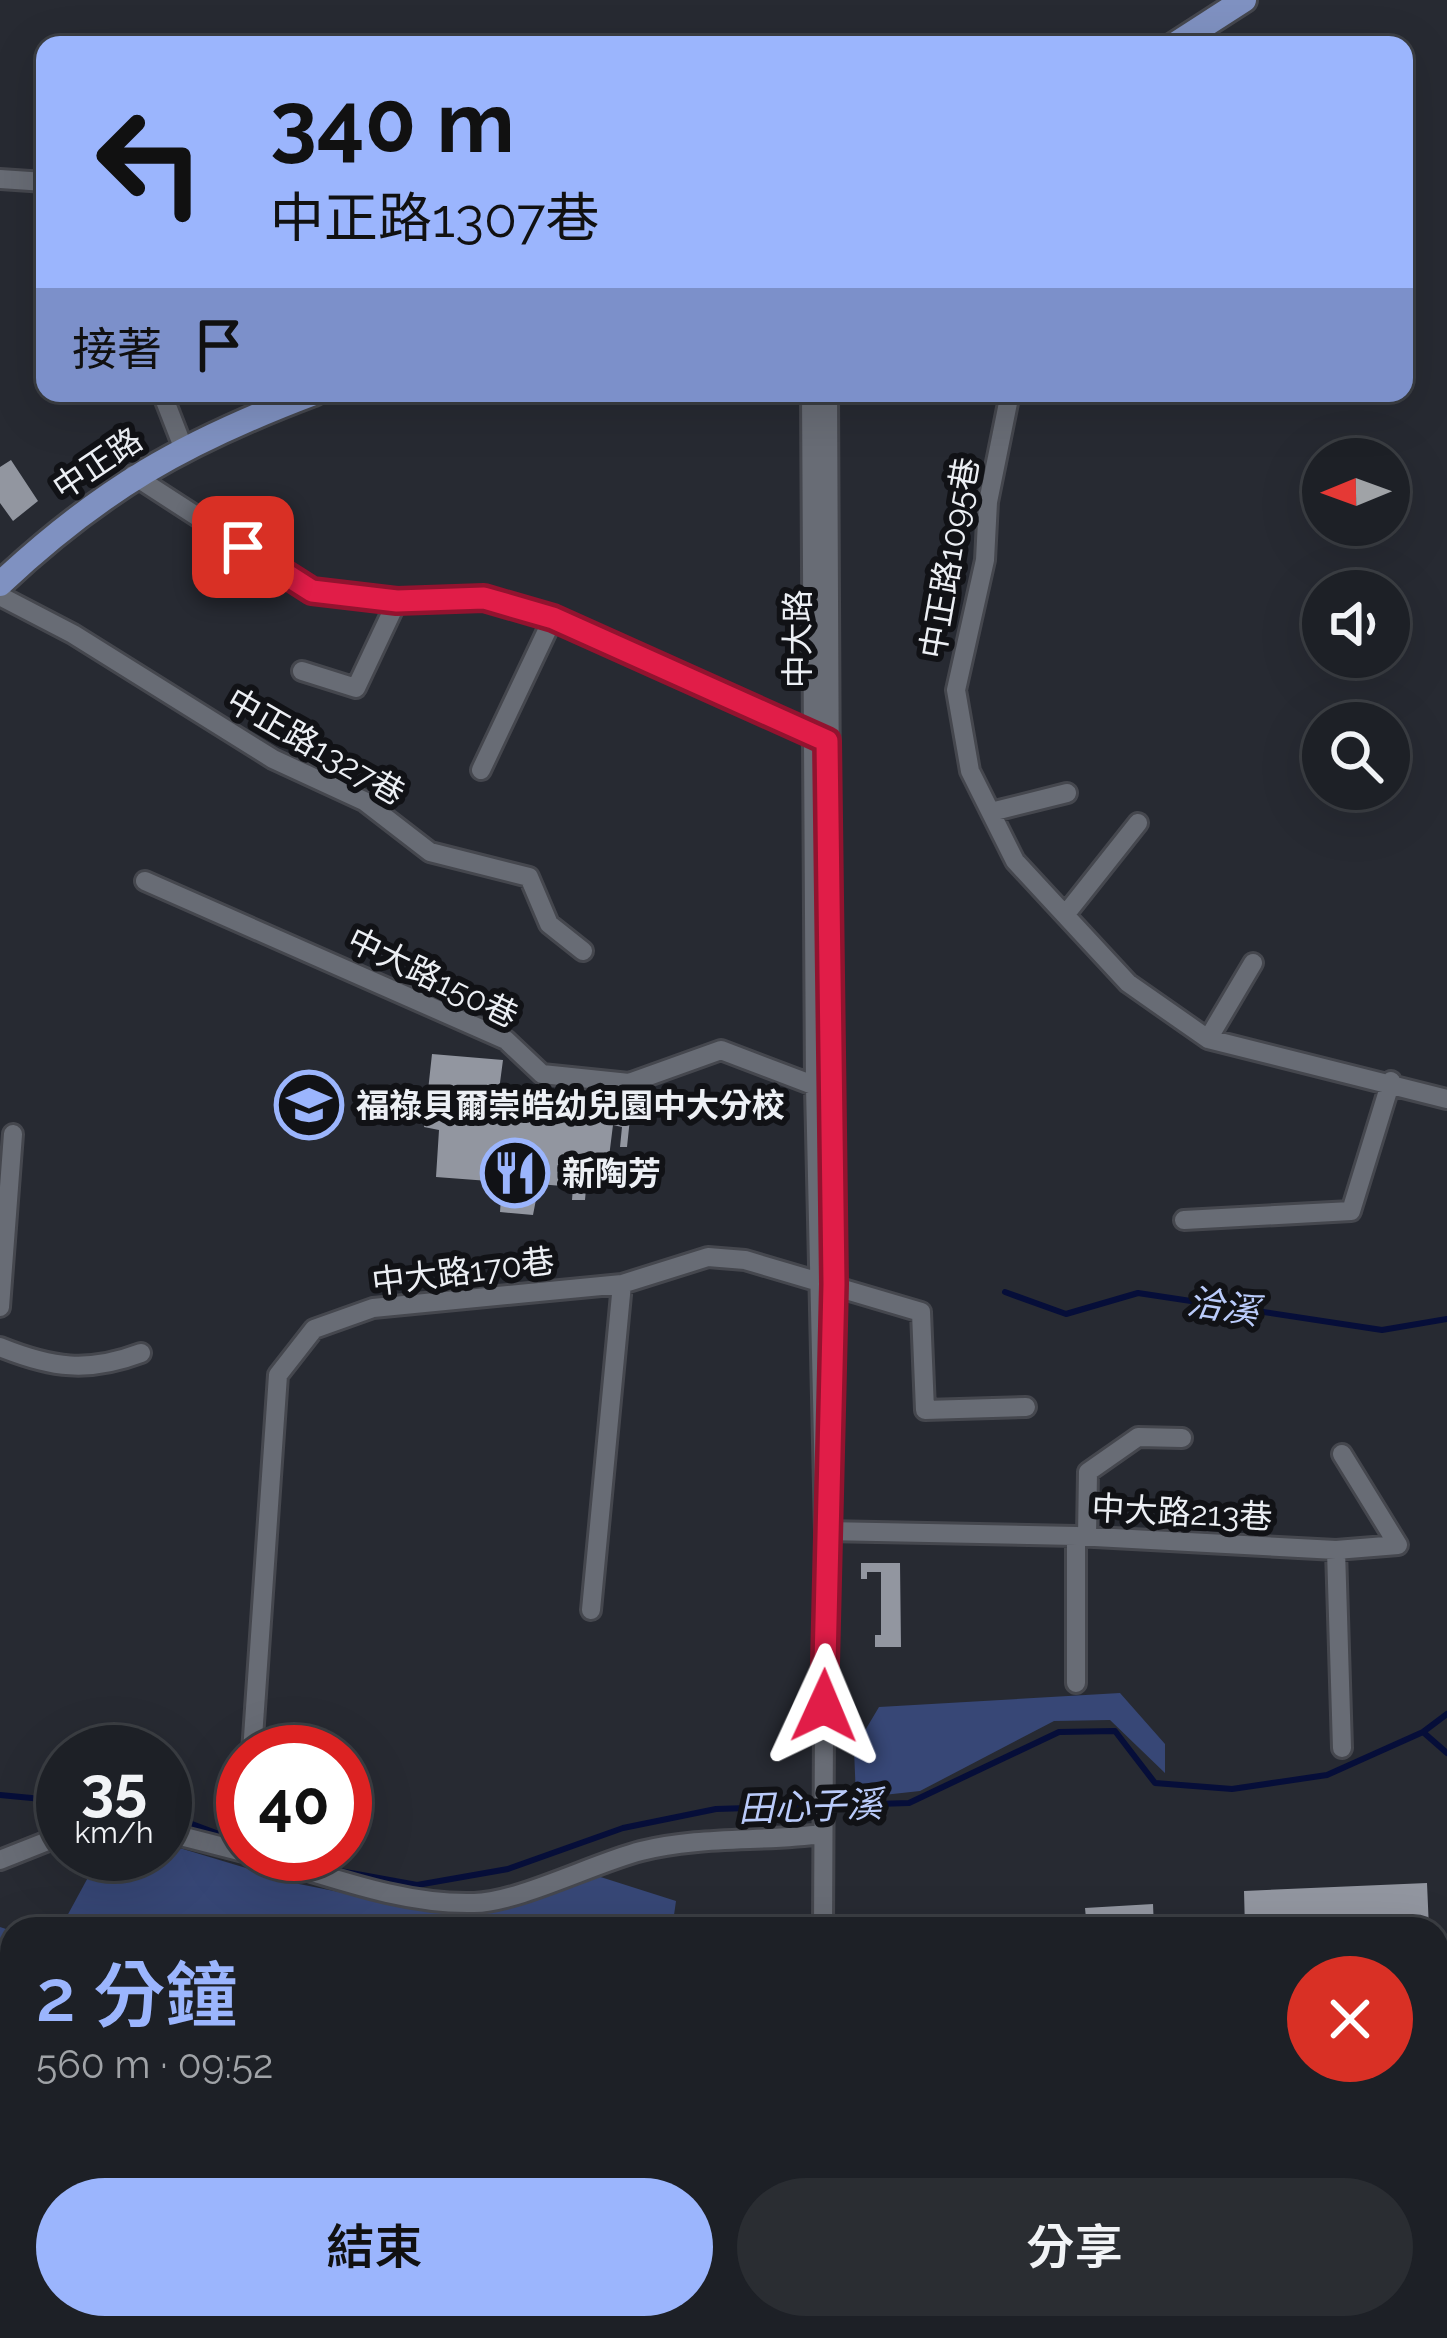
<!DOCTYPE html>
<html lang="zh-TW">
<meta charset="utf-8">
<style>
:root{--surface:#1d2026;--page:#2a2d32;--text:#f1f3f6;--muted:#a0a3a7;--line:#3b3e43;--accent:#9bb5fd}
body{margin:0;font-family:Raleway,"Noto Sans TC",sans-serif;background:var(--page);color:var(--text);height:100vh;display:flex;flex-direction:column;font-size:45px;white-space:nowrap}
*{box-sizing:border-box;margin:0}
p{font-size:39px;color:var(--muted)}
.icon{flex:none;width:66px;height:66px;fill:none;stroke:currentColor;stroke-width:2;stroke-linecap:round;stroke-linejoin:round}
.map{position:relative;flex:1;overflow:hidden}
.panel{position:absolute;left:0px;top:1917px;width:1449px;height:423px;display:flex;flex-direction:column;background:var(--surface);border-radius:36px 36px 0 0;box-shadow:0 12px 48px #0002,0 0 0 3px var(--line)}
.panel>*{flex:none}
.banner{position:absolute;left:36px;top:36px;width:1377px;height:366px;border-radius:24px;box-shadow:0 12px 48px #0002,0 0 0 3px var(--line);background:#9bb5fd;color:#111;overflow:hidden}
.needle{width:78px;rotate:269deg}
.fabs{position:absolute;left:1302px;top:438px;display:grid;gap:24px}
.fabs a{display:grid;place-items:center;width:108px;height:108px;border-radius:50%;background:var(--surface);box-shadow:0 12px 48px #0002,0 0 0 3px var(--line);font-size:60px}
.speed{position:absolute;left:36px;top:1725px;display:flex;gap:24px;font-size:60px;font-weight:700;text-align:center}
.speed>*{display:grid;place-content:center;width:156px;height:156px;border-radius:50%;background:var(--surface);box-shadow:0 12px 48px #0002,0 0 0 3px var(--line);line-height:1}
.speed small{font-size:30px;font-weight:400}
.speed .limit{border:18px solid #d22;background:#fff;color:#111}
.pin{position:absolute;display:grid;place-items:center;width:102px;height:102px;color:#fff;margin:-51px;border-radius:24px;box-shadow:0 6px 18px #0006}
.me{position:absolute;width:132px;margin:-66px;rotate:1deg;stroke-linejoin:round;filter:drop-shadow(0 0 9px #0008)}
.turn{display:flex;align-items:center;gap:42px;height:252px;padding:0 36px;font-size:54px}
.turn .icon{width:156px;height:156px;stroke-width:2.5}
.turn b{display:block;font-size:84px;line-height:102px}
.then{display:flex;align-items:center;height:114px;padding:0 36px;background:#0003;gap:24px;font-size:45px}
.round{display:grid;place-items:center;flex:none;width:126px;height:126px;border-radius:63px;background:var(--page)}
.summary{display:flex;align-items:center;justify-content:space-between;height:204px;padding:0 36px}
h1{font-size:72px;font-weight:600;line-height:90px;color:var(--accent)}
.action{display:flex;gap:24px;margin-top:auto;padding:24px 36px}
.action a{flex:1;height:138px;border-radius:72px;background:var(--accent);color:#111;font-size:48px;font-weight:600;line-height:138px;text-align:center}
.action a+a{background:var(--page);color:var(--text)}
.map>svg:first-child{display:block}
.green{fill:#374776}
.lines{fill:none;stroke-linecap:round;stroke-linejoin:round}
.stream{stroke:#060e39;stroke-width:6}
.building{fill:#9296a0}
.minor-casing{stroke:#45474e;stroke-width:24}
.major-casing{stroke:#45474e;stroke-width:30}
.path{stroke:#81848a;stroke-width:3;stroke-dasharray:6 6;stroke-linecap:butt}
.minor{stroke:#686c75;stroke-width:18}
.major{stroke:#7f91c1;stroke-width:24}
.route-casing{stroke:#92132f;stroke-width:30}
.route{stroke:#e11d48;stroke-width:21}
.labels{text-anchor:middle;stroke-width:12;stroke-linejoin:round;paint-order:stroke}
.street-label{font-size:33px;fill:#eceff4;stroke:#111216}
.poi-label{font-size:33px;font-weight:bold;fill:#eceff4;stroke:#111216;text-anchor:start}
.water-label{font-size:36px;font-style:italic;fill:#bacbfa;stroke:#111216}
</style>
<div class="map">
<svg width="1447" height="2338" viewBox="0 0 1447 2338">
<rect width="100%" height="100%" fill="#272a32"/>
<path class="green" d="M 1120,1693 L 1165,1744 L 1165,1773 L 1110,1720 L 1054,1721 L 920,1791 L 856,1798 L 854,1749 L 879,1707 Z
M 173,1846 L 299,1884 L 465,1917 L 588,1873 L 676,1901 L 672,1929 L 60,1929 L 98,1859 L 165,1854 L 165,1848 Z
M 0,1927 L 12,1931 L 12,2196 L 0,2217 Z
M 1437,2213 L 1447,2215 L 1447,2338 L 1290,2338 L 1290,2328 L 1437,2328 Z
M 260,2328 L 327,2328 L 327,2338 L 260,2338 Z
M 584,2328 L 703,2328 L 703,2338 L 584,2338 Z
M 954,2328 L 1114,2328 L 1114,2338 L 954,2338 Z
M 1193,2328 L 1273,2328 L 1273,2338 L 1193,2338 Z"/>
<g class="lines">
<path class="stream" d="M 1005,1292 L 1066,1314 L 1138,1293 L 1382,1330 L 1447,1319
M 1423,1732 L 1447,1714
M 0,1795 L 63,1801
M 165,1814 L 243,1843
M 329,1869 L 417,1885 L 508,1869 L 623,1828 L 716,1809 L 909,1803 L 1059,1732 L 1115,1731 L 1155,1783 L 1232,1789 L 1327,1775 L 1423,1732 L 1447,1753"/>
</g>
<path class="building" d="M 11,460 L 38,501 L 13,521 L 0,503 L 0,467 Z
M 432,1054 L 503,1060 L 496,1113 L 544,1118 L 549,1091 L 632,1099 L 627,1147 L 620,1147 L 622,1127 L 613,1125 L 605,1189 L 586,1189 L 585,1200 L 572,1200 L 573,1187 L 539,1184 L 533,1215 L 500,1212 L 502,1182 L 436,1177 L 439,1130 L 424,1127 Z
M 861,1563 L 900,1563 L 901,1647 L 875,1647 L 875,1635 L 881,1635 L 881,1572 L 867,1572 L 867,1579 L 861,1579 Z
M 1427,1883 L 1429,1929 L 1245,1929 L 1244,1891 Z
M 1153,1904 L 1154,1929 L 1087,1929 L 1085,1908 Z
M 1447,1965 L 1447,2011 L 1437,2011 L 1437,1966 Z
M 1447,2036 L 1447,2159 L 1437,2170 L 1437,2041 Z
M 26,2328 L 66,2328 L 66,2338 L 26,2338 Z
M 442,2328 L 553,2328 L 553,2338 L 442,2338 Z
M 808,2328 L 849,2328 L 849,2338 L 808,2338 Z
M 783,2332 L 783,2338 L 738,2338 L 738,2333 Z
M 927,2333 L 927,2338 L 893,2338 L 893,2334 Z"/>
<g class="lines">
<defs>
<path id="minor" d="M 0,179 L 45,182
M 162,393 L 183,447
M 811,393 L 815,1087 L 825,1531 L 823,1929
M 828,393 L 833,1426
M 1010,393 L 988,502 L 985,560 L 956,690 L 970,771 L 1015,861 L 1128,983 L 1208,1039 L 1447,1099
M 133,475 L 312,591 L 397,601 L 484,599 L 553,618 L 822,740
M 0,596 L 73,634 L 273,759 L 364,801 L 430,852 L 529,877 L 549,924 L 583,951
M 302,671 L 356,688 L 397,601
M 481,770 L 553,618
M 991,812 L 1067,793
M 145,881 L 506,1040 L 542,1074 L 629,1083 L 721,1050 L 821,1088
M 1065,915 L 1138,823
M 1208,1039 L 1253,963
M 1184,1220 L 1351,1211 L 1391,1081
M 0,1307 L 13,1134
M 0,1347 C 52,1368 88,1373 141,1353
M 825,1531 L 1076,1536 L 1336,1550 L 1342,1748
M 1076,1536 L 1076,1683
M 1087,1537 L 1088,1472 L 1138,1437 L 1182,1438
M 1336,1550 L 1398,1545 L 1342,1454
M 591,1610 L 622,1284
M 252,1752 L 278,1375 L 314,1329 L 373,1308 L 622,1284 L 708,1257 L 745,1260 L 921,1312 L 925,1410 L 1026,1407
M 165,1832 L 243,1852
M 252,1854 C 324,1874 399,1905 474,1903 C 519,1902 594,1863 641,1851 C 700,1836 762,1842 822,1834
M 0,1860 L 63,1835
M 0,2312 L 12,2312
M 362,2328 L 362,2338
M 1290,2328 L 1290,2338
M 79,2338 L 79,2328
M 178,2338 L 178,2328
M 226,2338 L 227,2328"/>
<path id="major" d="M 1174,45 L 1244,0
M 0,584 C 101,489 184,442 314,393"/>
</defs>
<use href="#minor" class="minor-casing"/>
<use href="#major" class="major-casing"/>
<path class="path" d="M 1437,2213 L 1447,2215
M 715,2328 L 715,2338
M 937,2328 L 937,2338"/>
<use href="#minor" class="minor"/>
<use href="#major" class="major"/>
</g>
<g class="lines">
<defs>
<path id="route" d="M 243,547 L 312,591 L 397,601 L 484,598 L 553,618 L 827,741 L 834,1284 L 824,1706"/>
</defs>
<use href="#route" class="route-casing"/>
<use href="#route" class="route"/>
</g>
<defs>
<symbol id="school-ring" viewBox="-11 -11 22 22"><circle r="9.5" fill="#111216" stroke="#9bb5fd" stroke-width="1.5"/><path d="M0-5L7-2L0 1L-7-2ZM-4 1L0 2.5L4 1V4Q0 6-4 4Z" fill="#9bb5fd"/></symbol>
<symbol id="restaurant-ring" viewBox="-11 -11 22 22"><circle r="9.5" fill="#111216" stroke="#9bb5fd" stroke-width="1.5"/><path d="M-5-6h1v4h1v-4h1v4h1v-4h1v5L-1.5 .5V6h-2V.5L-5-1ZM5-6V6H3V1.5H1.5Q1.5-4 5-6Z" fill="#9bb5fd"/></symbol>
</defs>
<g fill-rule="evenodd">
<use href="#school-ring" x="271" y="1067" width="76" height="76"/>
<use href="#restaurant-ring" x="477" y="1135" width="76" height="76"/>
</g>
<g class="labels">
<g class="street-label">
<text transform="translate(97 463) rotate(-34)" y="12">中正路</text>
<text transform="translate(949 558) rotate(-80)" y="12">中正路1095巷</text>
<text transform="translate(797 639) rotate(-90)" y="12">中大路</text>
<text transform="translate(316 746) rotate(30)" y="12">中正路1327巷</text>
<text transform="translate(433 977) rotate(26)" y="12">中大路150巷</text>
<text transform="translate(463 1271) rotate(-7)" y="12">中大路170巷</text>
<text transform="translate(1182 1512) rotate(3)" y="12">中大路213巷</text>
</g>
<g class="poi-label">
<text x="356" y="1117">福祿貝爾崇皓幼兒園中大分校</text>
<text x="562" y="1185">新陶芳</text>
</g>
<g class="water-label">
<text transform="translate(1223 1306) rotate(9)" y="13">洽溪</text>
<text transform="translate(810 1806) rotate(-2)" y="13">田心子溪</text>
</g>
</g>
</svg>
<div class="fabs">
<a><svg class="needle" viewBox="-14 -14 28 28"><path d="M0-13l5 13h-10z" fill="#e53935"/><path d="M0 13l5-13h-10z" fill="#a0a3a7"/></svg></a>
<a><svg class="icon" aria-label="sound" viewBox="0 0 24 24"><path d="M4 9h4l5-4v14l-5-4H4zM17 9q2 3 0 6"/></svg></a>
<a><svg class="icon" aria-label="search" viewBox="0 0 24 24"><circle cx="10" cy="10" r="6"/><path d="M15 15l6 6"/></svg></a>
</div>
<div class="speed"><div>35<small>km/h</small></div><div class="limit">40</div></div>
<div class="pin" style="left:243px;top:547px;background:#d93025"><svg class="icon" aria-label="arrive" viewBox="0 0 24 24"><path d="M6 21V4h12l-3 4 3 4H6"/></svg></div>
<svg class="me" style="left:824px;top:1706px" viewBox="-20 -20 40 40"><path d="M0-17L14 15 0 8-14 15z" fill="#e11d48" stroke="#fff" stroke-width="4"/></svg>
<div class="banner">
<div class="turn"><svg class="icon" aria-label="left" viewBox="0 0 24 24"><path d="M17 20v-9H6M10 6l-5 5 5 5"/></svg><div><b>340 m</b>中正路1307巷</div></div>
<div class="then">接著<svg class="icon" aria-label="arrive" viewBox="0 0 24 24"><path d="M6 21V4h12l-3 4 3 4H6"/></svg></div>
</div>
<section class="panel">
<div class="summary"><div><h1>2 分鐘</h1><p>560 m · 09:52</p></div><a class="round" style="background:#d93025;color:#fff"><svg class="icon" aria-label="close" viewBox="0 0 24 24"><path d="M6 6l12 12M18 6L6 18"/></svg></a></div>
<div class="action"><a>結束</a><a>分享</a></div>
</section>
</div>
